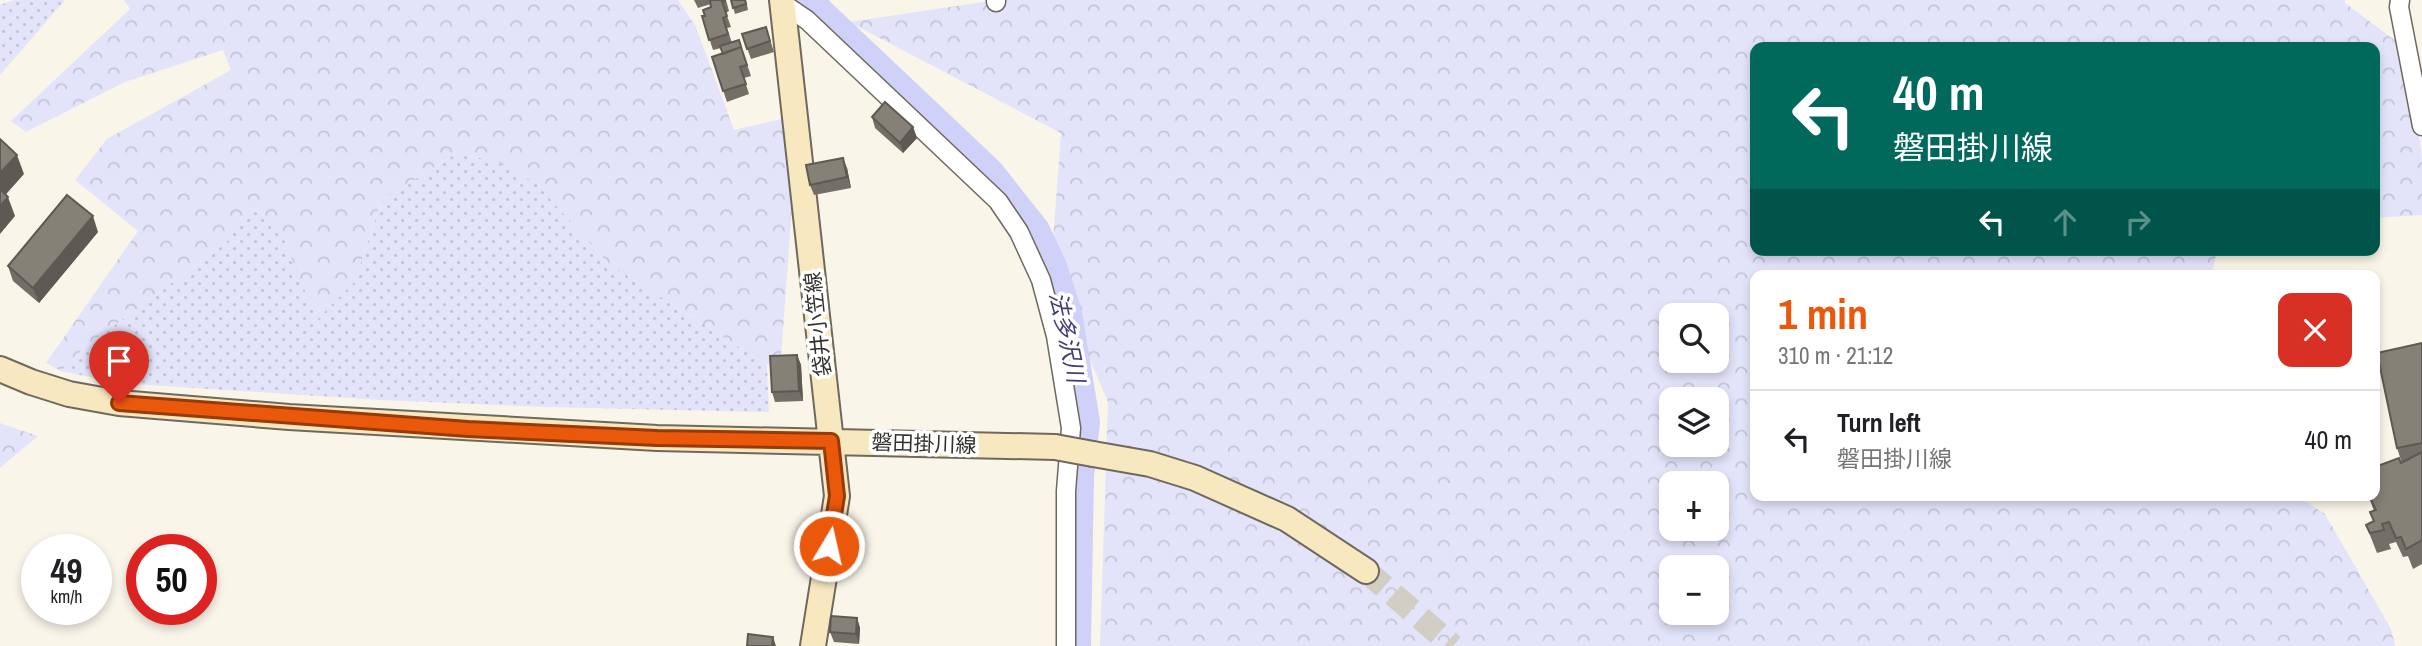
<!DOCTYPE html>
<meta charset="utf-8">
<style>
:root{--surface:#fff;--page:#f6f6f6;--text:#202124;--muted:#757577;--line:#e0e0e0;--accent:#ea580c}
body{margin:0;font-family:"Archivo Narrow","Noto Sans JP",sans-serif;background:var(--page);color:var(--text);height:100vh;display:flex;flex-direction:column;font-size:26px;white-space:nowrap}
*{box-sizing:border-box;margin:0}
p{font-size:23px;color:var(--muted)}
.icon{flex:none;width:38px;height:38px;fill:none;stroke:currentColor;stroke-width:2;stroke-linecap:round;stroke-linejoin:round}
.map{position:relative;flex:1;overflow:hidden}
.sheet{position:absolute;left:1750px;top:270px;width:630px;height:231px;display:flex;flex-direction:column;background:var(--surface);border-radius:14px;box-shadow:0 4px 10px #0003}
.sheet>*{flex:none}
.guide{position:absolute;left:1750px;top:42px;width:630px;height:214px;border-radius:14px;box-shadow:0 4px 10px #0003;background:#00695c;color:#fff;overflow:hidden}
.fabs{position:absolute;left:1659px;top:303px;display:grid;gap:14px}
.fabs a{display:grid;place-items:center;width:70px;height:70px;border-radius:14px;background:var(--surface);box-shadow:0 4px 10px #0003;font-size:35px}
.speed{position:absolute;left:21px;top:534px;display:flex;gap:14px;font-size:35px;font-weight:700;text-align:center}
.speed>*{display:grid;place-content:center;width:91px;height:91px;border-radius:50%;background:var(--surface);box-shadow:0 4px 10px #0003;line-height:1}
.speed small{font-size:18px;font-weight:400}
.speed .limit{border:10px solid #d22;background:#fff;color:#111}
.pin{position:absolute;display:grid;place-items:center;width:60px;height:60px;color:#fff;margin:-72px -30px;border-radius:50% 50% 50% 0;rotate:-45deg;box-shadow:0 0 7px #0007}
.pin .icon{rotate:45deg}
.me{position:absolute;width:77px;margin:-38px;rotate:9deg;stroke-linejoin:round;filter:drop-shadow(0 0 5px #0008)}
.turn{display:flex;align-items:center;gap:24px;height:147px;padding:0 28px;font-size:32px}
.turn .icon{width:91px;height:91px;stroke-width:2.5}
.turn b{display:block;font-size:49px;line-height:60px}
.lanes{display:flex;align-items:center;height:66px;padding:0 28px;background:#0003;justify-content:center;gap:35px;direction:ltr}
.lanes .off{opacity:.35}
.round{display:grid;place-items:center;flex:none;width:74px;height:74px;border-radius:14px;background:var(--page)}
.summary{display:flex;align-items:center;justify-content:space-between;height:119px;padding:0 28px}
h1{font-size:42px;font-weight:700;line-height:52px;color:var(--accent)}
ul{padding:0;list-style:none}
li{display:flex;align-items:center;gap:21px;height:98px;padding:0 28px;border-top:2px solid var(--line)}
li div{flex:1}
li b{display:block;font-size:26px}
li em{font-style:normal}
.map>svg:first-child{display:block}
.grass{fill:url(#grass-dots)}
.forest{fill:url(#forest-crowns);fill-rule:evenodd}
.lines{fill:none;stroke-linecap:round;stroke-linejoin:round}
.river{stroke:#cfd1f8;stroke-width:32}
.secondary-tunnel{stroke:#d2cec3;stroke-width:24;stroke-dasharray:24 12;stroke-linecap:butt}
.minor-casing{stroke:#6e695f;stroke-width:21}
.secondary-casing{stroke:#6e695f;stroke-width:28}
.minor{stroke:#fff;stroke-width:18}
.secondary{stroke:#f7e8c0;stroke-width:24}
.secondary-bridge-casing{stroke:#6e695f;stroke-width:28;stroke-linecap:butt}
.secondary-bridge{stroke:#f7e8c0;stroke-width:24}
.wall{fill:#736f66}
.shaded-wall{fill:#5e5a53}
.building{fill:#868177;stroke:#5e5a53;stroke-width:2}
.route-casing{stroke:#983908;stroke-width:18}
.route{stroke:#ea580c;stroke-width:12}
.labels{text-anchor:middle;stroke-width:7;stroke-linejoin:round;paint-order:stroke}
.street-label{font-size:21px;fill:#33312c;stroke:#fff}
.water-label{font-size:23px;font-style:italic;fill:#403e78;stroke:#fff}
</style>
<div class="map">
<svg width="2422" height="646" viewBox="0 0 2422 646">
<defs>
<pattern id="grass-dots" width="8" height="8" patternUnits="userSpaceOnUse" patternTransform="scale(1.75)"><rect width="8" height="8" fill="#e3e4fa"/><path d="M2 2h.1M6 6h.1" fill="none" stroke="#c3c4d6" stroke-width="1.8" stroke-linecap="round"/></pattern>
<pattern id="forest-crowns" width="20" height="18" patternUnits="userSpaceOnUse" patternTransform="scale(1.75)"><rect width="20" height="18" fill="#e3e4fa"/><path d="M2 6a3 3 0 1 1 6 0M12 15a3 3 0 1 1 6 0" fill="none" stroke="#c3c4d6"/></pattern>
</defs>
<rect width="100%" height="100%" fill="#faf5e9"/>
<path class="grass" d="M 14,0 L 65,0 L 0,75 L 0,5 Z
M 455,154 L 494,160 L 536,183 L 608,263 L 767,365 L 769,412 L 546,407 L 380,400 L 118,383 L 61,371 L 85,347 L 226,243 L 248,207 L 277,222 L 317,319 L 355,281 L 381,201 Z"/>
<path class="forest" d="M 124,0 L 678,0 L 696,27 L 734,130 L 786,118 L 792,207 L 781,358 L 767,365 L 608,263 L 536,183 L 494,160 L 455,154 L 381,201 L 355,281 L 317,320 L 277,222 L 248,207 L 226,243 L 85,347 L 61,371 L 46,363 L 138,231 L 75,180 L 107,139 L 231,70 L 223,50 L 125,82 L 26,132 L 11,121 L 130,9 Z
M 997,0 L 2345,0 L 2345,3 L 2408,50 L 2422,158 L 2422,215 L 2375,218 L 2375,47 L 1755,47 L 1755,250 L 2217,250 L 2212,275 L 1755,275 L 1755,495 L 2296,495 L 2325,514 L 2391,629 L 2395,646 L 1100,646 L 1108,402 L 1051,267 L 1061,133 L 849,22 ZM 1671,315 L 1717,315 L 1717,360 L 1671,360 ZM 1671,399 L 1717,399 L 1717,444 L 1671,444 ZM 1671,483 L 1717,483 L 1717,528 L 1671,528 ZM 1671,567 L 1717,567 L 1717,612 L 1671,612 Z
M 0,423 L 38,436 L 0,468 Z"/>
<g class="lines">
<path class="river" d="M 805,0 L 989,174 L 1034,231 L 1051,267 L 1066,313 L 1084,422 L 1078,476 L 1075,646"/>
<path class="secondary-tunnel" d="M 1366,571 L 1453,646"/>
<defs>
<path id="minor" d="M 996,0 L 996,2
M 2400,0 L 2399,7 L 2422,126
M 782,3 L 807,20 L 998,201 L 1019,232 L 1041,280 L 1056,336 L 1071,428 L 1066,491 L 1066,646"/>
<path id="secondary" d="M 782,0 L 837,496 L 813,646
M 0,369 L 31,382 L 69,394 L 119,403 L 289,417 L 657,438 L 1055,447
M 1093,454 L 1150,464 L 1195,478 L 1287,519 L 1366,571"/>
</defs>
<use href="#minor" class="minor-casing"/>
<use href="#secondary" class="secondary-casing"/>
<use href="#minor" class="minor"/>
<use href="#secondary" class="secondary"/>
<defs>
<path id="secondary-bridge" d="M 1055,447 L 1093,454"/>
</defs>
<use href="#secondary-bridge" class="secondary-bridge-casing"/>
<use href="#secondary-bridge" class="secondary-bridge"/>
</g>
<path class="wall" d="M 694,0 L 726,0 L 729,11 L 726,13 L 731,27 L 727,28 L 732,43 L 744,55 L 751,76 L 744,78 L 749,94 L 727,102 L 712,57 L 723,54 L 721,48 L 713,50 L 702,16 L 705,16 L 711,7 L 711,4 L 698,8 Z
M 731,0 L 746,0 L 748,10 L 735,14 Z
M 766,27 L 774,52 L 751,59 L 742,34 Z
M 872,117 L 913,127 L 917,138 L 903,153 L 875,128 Z
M 847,168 L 851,188 L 814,195 L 810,185 Z
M 98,232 L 39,303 L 13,281 L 8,266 Z
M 2422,343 L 2422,564 L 2413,569 L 2408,556 L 2403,557 L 2396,542 L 2389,544 L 2391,549 L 2377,553 L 2366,525 L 2374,521 L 2374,511 L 2368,495 L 2375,495 L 2402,463 L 2397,448 Z
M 797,355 L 801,365 L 803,401 L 775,402 L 772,392 Z
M 857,618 L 860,628 L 859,644 L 834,642 L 830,632 Z"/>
<path class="shaded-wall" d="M 913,127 L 917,138 L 903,153 L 900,143 Z
M 17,155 L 24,174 L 0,201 L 0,173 Z
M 843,158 L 847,168 L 851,188 L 847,177 Z
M 8,197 L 15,216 L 0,234 L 0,206 Z
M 93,216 L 98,232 L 39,303 L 33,288 Z
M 797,355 L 801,365 L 803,401 L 799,391 Z
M 857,618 L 860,628 L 859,644 L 856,634 Z
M 773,637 L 776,646 L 772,646 Z"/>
<path class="building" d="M 710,0 L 725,0 L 725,1 L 722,2 L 727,16 L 723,18 L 728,34 L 709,40 L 702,16 L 705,16 L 703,10 L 711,7 Z
M 731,0 L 745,0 L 746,4 L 733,8 Z
M 766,27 L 770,41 L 747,49 L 742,34 Z
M 739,40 L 742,50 L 741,47 L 723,54 L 720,46 Z
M 741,47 L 747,65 L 740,67 L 746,84 L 723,91 L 712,57 Z
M 885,102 L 913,127 L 900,143 L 872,117 Z
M 0,139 L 17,155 L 0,173 Z
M 843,158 L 847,177 L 810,185 L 806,165 Z
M 0,189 L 8,197 L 0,206 Z
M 67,195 L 93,216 L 33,288 L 8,266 Z
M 2422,343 L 2422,443 L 2397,448 L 2377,353 Z
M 797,355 L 799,391 L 772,392 L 770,356 Z
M 2422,452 L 2422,540 L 2406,549 L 2401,537 L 2396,538 L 2389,522 L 2382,524 L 2384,530 L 2370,533 L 2366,525 L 2374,521 L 2370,512 L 2376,510 L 2369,495 L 2375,495 L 2375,467 L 2399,458 L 2401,463 Z
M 831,616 L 857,618 L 856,634 L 830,632 Z
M 748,634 L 773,637 L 772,646 L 747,646 Z"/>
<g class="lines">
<defs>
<path id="route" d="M 119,403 L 468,429 L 657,438 L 831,441 L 837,496 L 829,546"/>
</defs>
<use href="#route" class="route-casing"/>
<use href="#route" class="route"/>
</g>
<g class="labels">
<g class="street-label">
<text transform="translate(818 324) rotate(-96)" y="7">袋井小笠線</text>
<text transform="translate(924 444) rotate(2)" y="7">磐田掛川線</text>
</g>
<g class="water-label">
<text transform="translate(1067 337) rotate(78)" y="8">法多沢川</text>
</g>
</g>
</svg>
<div class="fabs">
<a><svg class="icon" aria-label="search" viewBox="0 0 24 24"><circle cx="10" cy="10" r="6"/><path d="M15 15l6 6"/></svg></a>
<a><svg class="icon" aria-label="layers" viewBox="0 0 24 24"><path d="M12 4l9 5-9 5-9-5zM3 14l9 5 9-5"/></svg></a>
<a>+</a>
<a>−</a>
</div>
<div class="speed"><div>49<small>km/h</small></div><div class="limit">50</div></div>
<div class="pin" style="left:119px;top:403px;background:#d93025"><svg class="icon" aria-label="arrive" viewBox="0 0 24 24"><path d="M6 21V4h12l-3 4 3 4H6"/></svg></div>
<svg class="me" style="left:829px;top:546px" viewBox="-20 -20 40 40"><circle r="17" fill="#ea580c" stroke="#fff" stroke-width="3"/><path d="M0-11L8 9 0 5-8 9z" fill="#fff"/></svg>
<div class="guide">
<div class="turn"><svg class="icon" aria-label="left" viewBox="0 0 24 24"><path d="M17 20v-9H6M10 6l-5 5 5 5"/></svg><div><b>40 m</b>磐田掛川線</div></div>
<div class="lanes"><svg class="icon" aria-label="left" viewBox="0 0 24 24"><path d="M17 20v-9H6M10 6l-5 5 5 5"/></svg><svg class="icon off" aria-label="ahead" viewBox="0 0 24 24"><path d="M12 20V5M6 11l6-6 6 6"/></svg><svg class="icon off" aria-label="right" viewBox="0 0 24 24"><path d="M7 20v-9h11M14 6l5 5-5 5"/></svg></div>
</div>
<section class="sheet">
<div class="summary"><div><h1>1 min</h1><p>310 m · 21:12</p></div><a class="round" style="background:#d93025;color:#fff"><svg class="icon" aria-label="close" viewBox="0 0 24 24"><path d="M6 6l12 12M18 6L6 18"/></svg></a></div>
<ul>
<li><svg class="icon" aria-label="left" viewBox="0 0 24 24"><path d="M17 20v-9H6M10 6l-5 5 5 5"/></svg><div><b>Turn left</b><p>磐田掛川線</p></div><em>40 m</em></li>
</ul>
</section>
</div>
